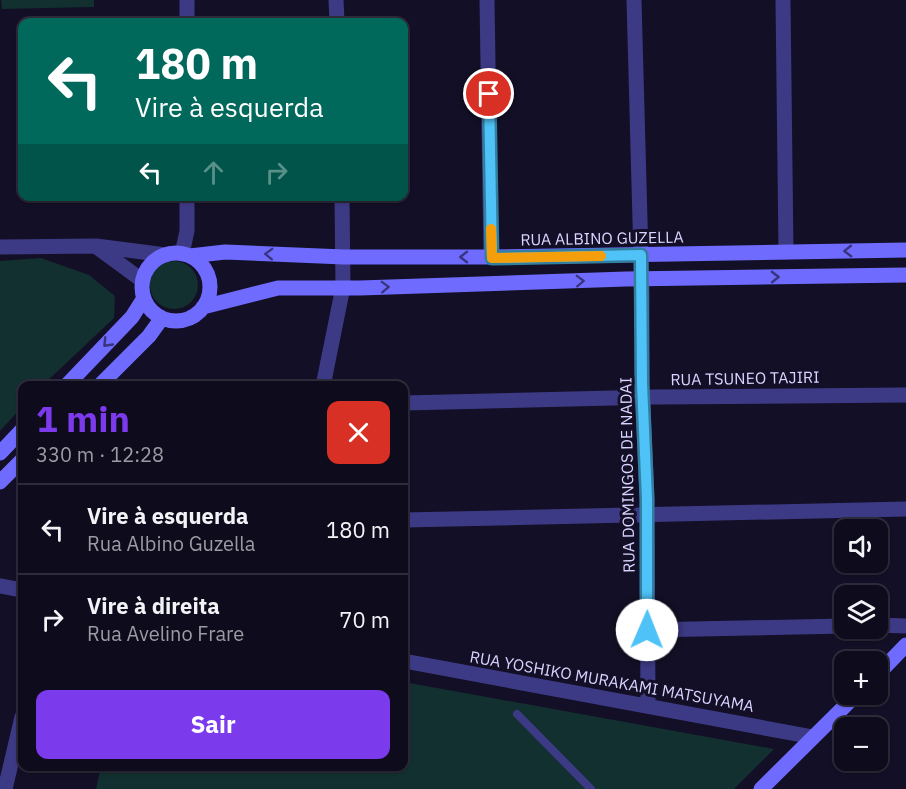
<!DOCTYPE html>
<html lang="pt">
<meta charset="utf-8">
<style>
:root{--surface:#0e0b1c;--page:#171425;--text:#f1f3f6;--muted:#9b9ba3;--line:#2e2b3b;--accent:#7c3aed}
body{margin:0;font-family:"IBM Plex Sans",sans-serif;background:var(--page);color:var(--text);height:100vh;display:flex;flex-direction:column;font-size:22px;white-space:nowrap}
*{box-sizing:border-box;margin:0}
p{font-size:20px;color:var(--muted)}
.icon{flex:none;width:33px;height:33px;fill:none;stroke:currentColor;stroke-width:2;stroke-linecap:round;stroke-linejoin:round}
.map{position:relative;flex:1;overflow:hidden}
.panel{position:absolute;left:18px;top:381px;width:390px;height:390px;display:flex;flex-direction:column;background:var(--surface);border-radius:12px;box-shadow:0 2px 4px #0004,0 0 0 2px var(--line)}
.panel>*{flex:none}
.guide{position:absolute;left:18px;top:18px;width:390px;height:183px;border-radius:12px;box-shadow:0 2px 4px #0004,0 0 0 2px var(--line);background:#00695c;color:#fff;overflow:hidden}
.fabs{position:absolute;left:834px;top:519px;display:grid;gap:12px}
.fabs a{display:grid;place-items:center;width:54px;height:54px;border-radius:12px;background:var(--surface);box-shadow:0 2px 4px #0004,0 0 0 2px var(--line);font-size:30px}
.pin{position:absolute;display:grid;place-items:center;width:51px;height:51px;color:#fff;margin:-26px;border:3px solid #fff;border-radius:50%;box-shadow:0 2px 6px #0007}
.me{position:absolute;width:66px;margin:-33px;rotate:1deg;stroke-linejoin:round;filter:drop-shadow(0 0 4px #0008)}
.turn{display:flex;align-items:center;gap:21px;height:126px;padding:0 18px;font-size:27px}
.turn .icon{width:78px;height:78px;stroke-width:2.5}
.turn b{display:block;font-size:42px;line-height:51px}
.lanes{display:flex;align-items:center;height:57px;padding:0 18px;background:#0003;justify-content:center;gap:30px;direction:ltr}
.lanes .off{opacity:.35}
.round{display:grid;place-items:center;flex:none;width:63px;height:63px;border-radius:12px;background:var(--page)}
.overview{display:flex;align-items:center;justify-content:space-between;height:102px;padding:0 18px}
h1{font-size:36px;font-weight:700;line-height:45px;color:var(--accent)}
.cta{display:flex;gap:12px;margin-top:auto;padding:12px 18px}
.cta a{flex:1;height:69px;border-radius:12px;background:var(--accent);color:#fff;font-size:24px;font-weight:700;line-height:69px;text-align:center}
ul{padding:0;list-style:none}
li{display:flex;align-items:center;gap:18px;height:90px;padding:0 18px;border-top:2px solid var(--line)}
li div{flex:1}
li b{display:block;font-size:22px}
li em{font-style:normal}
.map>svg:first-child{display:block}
.green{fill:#12302f}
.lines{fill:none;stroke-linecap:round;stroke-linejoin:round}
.lane{stroke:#3d3a85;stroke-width:8}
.street{stroke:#3d3a85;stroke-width:15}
.secondary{stroke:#6f6bff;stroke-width:15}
.oneway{stroke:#38347d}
.route-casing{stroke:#337fa1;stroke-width:15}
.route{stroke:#4fc3f7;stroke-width:10}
.slow{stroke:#f59e0b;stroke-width:10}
.labels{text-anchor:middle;stroke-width:6;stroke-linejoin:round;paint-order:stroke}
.street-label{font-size:16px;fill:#d9d4ff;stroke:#130f26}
</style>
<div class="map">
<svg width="906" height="789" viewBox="0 0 906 789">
<rect width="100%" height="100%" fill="#130f26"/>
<path class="green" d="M 1,0 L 94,0 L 94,7 L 2,9 Z
M 41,258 L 89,275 L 115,296 L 114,318 L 43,385 L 22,386 L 22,407 L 0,431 L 0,261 Z
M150 285a24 24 0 1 1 48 0a24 24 0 1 1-48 0Z
M 404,682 L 774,749 L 734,789 L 96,789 L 101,767 L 404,766 Z"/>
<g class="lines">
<path class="lane" d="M 517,714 L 591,789"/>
<path class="street" d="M 336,0 L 337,22
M 487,0 L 491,257
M 634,0 L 642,294 L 642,384 L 647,499 L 648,706
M 783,0 L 786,252
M 187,22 L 187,0
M 0,247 L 96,246 L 166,255
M 98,248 L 143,281
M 182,254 L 187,231 L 187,196
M 323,386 L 343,287 L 342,196
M 404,403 L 655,397 L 906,395
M 404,520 L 906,509
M 0,586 L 22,590
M 878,625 L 906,626
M 647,630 L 844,626
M 404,661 L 813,737
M 5,789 L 22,717"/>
<path class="secondary" d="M142 287a34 34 0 1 1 68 0a34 34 0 1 1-68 0Z
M 190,256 L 225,252 L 344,257 L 491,257 L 906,250
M 203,307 L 278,288 L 360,288 L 626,279 L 906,275
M 66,386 L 132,317 L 144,298
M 99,386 L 149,336 L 162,318
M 0,453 L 22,430
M 0,482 L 22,460
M 878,674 L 906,645
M 761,789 L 857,694"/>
</g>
<defs><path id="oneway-chevron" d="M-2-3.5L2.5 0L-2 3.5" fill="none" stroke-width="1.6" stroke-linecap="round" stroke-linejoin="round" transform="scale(1.5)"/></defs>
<g class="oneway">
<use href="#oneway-chevron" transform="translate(848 251) rotate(179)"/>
<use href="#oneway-chevron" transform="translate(269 254) rotate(-178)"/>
<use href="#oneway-chevron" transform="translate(464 257) rotate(-180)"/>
<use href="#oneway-chevron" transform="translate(775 277) rotate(-1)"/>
<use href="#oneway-chevron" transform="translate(580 281) rotate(-2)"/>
<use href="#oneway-chevron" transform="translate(385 287) rotate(-2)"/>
<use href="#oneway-chevron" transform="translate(107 343) rotate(134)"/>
</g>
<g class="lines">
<defs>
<path id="route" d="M 489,94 L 492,258 L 641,255 L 642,384 L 647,499 L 647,630"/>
</defs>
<use href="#route" class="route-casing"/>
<use href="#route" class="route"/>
<path class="slow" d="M 491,229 L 492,258 L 601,256"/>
</g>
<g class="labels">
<g class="street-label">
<text transform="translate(602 238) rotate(-1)" y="6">RUA ALBINO GUZELLA</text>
<text transform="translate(745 378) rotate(-1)" y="6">RUA TSUNEO TAJIRI</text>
<text transform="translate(627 475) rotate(-91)" y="6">RUA DOMINGOS DE NADAI</text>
<text transform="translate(612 681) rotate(10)" y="6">RUA YOSHIKO MURAKAMI MATSUYAMA</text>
</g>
</g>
</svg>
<div class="fabs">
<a><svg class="icon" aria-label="sound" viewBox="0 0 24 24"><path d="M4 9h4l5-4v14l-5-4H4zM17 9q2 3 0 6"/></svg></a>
<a><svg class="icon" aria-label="layers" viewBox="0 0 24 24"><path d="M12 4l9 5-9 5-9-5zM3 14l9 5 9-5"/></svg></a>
<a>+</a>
<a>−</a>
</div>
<div class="pin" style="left:489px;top:94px;background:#d93025"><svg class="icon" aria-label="arrive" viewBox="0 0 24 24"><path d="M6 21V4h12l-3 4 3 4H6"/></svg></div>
<svg class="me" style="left:647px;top:630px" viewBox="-20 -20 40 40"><circle r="19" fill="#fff"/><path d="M0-13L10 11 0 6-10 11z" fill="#4fc3f7"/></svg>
<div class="guide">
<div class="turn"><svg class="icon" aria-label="left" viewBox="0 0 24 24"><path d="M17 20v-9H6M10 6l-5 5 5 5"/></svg><div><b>180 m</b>Vire à esquerda</div></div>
<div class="lanes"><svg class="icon" aria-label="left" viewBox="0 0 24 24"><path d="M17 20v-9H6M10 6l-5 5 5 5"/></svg><svg class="icon off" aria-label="ahead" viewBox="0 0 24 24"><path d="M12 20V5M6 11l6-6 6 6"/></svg><svg class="icon off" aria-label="right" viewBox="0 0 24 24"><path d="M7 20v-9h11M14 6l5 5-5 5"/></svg></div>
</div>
<section class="panel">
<div class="overview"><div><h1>1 min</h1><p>330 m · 12:28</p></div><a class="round" style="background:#d93025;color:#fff"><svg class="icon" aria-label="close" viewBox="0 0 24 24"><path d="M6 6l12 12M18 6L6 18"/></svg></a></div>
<ul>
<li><svg class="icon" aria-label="left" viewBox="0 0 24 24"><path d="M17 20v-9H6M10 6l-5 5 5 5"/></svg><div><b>Vire à esquerda</b><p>Rua Albino Guzella</p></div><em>180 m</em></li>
<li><svg class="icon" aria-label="right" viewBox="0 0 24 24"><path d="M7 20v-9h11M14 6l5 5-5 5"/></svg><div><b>Vire à direita</b><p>Rua Avelino Frare</p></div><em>70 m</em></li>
</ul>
<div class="cta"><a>Sair</a></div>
</section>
</div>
